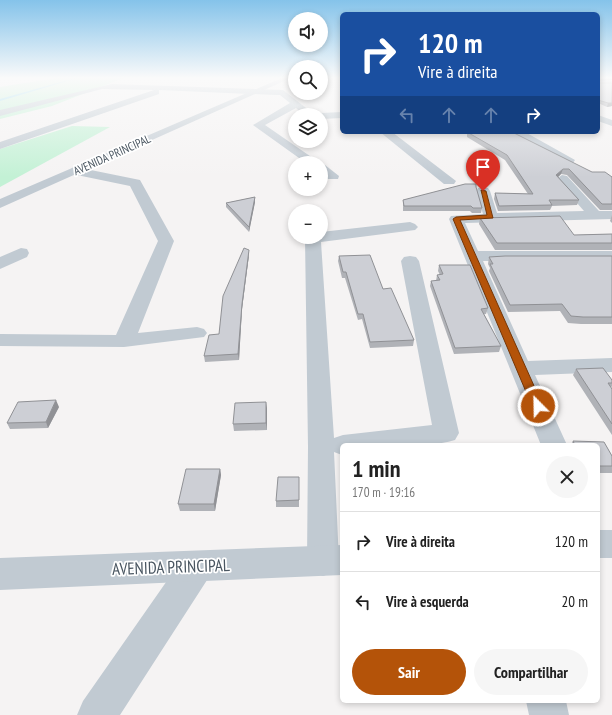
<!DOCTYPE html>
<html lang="pt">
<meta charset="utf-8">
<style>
:root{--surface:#fff;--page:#f6f6f6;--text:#222;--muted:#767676;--line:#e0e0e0;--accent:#b45309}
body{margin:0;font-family:"PT Sans Narrow",sans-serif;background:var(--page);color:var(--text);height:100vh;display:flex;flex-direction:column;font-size:15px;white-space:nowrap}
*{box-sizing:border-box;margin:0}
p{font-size:13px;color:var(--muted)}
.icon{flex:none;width:22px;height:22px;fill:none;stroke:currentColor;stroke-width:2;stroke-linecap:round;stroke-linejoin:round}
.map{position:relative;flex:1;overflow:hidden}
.drawer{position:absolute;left:340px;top:443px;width:260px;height:260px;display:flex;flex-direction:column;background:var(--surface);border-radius:6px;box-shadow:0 2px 6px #0003}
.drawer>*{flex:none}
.hud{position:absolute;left:340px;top:12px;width:260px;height:122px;border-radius:6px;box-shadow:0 2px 6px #0003;background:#1a4fa0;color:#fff;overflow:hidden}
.buttons{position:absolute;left:288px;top:12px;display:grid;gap:8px}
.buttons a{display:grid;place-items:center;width:40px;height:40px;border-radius:50%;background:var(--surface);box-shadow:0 2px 6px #0003;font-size:20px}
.pin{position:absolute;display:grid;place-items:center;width:34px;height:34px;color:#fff;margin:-41px -17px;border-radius:50% 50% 50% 0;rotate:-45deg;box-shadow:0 0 4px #0007}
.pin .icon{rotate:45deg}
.me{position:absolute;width:44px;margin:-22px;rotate:337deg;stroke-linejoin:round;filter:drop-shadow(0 0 3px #0008)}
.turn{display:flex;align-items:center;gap:14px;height:84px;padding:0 12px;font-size:18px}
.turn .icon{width:52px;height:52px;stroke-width:2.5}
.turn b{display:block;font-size:28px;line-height:34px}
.lanes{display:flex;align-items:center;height:38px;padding:0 12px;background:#0003;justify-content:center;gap:20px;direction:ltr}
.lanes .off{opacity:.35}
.round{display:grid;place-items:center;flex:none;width:42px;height:42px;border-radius:21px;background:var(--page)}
.headline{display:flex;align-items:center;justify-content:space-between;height:68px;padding:0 12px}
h1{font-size:24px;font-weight:800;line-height:30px}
.button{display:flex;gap:8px;margin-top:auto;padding:8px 12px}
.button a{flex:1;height:46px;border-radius:24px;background:var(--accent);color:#fff;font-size:16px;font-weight:800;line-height:46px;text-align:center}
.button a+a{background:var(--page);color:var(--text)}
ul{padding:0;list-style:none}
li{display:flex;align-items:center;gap:12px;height:60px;padding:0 12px;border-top:1px solid var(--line)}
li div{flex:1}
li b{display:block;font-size:15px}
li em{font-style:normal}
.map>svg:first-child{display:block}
.green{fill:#c3f1d5}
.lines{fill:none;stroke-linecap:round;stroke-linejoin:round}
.stream{fill:#90daee;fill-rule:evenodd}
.minor{fill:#c1cad2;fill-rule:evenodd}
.tertiary{fill:#c1cad2;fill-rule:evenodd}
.wall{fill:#b0b2b7}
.shaded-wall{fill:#909195}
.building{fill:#cdcfd5;stroke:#909195}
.route{fill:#b45309;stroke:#753606}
.labels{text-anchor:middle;stroke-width:3.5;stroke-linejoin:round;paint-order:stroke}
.far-street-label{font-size:12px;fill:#4a5661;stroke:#fff}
.near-street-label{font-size:17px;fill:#4a5661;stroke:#fff}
</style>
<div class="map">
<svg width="612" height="715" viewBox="0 0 612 715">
<rect width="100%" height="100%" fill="#f5f3f3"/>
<path class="green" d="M 63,77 L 126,77 L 52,106 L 0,119 L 0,87 Z
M 72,126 L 110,127 L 0,187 L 0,149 Z"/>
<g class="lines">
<path class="stream" d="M 79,77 L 81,77 L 0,101 L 0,99 Z"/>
<path class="minor" d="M 598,81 L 612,81 L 612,85 L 598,85 Z
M 112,84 L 283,90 L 315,115 L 304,115 L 296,108 L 265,125 L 320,163 L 306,163 L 253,125 L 290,103 L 280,95 L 276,95 L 159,90 L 159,94 L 0,149 L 0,142 L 154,90 L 102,89 L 0,116 L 0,110 Z
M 342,112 L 342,118 L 321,119 L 321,115 L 317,115 L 321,113 Z
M 598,115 L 612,120 L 612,126 L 598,121 Z
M 380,132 L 392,132 L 456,181 L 454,184 L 444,184 Z
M 512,132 L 525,132 L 575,160 L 573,163 L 565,163 Z
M 321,164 L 325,165 L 339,176 L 338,179 L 328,179 L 321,174 Z
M 76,167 L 140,180 L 174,241 L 138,333 L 197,327 L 204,329 L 207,333 L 204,337 L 124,347 L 0,346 L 0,334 L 116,335 L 158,241 L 130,186 L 72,174 L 70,171 L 72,168 Z
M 562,175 L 567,176 L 599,211 L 612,211 L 612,219 L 465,223 L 478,251 L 612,251 L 612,261 L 483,261 L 528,361 L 612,358 L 612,372 L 535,375 L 567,445 L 541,445 L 449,219 L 451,216 L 483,214 L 476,191 L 478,188 L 488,188 L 490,191 L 497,213 L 584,211 L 556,179 Z
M 410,222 L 415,224 L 418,227 L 415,230 L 321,242 L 334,438 L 343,435 L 432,425 L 401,261 L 404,257 L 410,256 L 416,257 L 419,261 L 459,433 L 455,440 C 421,450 377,445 342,445 L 342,455 L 334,452 L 339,561 L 334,572 L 323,576 L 312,572 L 307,561 L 308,447 L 305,238 L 321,237 L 321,232 Z
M 21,248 L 27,249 L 29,253 L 27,257 L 0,269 L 0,257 Z
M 197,551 L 209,555 L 213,566 L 209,577 L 120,715 L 77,715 L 83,701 L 185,555 Z
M 526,701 L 566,701 L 569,715 L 529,715 Z"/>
<path class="tertiary" d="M 284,77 L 293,77 L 0,208 L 0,199 Z
M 598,530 L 612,530 L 612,558 L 598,558 Z
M 342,545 L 342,575 L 0,590 L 0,558 Z"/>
</g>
<path class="wall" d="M 598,77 L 612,80 L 598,81 L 599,83 L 612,83 L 612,106 L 607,107 L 598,103 Z
M 467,132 L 592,172 L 612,177 L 612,210 L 600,210 L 567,175 L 561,174 L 558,177 L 579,200 L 577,205 L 552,206 L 550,210 L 498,211 L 494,199 L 495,193 L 528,194 L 505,160 L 467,137 Z
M 476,184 L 476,188 L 482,208 L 481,213 L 472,213 L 470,211 L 403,211 L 403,200 Z
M 255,197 L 255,202 L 249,232 L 226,207 L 226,203 Z
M 612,215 L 612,223 L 610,221 Z
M 480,218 L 574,235 L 612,234 L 612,250 L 495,250 L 479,224 Z
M 249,255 L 242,309 L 239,360 L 205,362 L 204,356 L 219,334 Z
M 339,256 L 383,289 L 414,340 L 413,346 L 370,348 L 362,319 L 358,320 L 345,278 L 342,278 L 338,261 Z
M 612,256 L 612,324 L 581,324 L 568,323 L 560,311 L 508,312 L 489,271 L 490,268 L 488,264 L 489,257 Z
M 439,265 L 488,308 L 486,314 L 484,314 L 501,346 L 499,352 L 454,354 L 430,286 L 431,281 L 436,281 L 437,275 L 440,275 L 438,271 Z
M 576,369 L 612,380 L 612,386 L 611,388 L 612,389 L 612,435 L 573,375 Z
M 59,407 L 48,428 L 10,429 L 7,423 Z
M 267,408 L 267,430 L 234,431 L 233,424 Z
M 573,441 L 604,442 L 612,456 L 612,466 L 611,466 L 612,466 L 612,473 L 598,473 L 598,445 L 571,445 Z
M 220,469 L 221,475 L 215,511 L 180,511 L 178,504 Z
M 299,477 L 299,507 L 276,507 L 276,501 Z"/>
<path class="shaded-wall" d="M 612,77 L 612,80 L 598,81 L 598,78 Z
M 608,103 L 612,103 L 612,106 L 607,107 Z
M 563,169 L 561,174 L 555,180 L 556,175 Z
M 255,197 L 255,202 L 249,232 L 249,227 Z
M 249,250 L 249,255 L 242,309 L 239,360 L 238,354 L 242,304 Z
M 56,400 L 59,407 L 48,428 L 46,422 Z
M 266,402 L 267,408 L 267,430 L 266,423 Z
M 220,469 L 221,475 L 215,511 L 214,504 Z"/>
<path class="building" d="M 598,77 L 612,77 L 598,78 Z
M 598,80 L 599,83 L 612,83 L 612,103 L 608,103 L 598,100 Z
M 467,132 L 512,132 L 592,172 L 605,172 L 612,177 L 612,204 L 602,204 L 569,169 L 563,169 L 556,175 L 579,200 L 549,200 L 552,205 L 499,206 L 495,193 L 533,194 L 507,155 Z
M 465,184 L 476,184 L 476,187 L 482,208 L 473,208 L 471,206 L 404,206 L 403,200 Z
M 255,197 L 249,227 L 226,203 Z
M 560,216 L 574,235 L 612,234 L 612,243 L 497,243 L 480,218 Z
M 244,248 L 249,250 L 242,304 L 238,354 L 204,356 L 209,335 L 219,334 L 223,296 Z
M 370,255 L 383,289 L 391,288 L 414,340 L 370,342 L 363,314 L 358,314 L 346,272 L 343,272 L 339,256 Z
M 505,256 L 612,256 L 612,317 L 583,317 L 571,316 L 562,304 L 510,305 L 490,264 L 493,264 L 489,257 Z
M 439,265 L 470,265 L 488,308 L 481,309 L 501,346 L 455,348 L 431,281 L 440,280 L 437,275 L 443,274 Z
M 603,368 L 612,380 L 612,383 L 608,383 L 612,389 L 612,424 L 576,369 Z
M 56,400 L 46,422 L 7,423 L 18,402 Z
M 266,402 L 266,423 L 233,424 L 235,403 Z
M 573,441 L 604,442 L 612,456 L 612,466 L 598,466 L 598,445 L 575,445 Z
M 186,469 L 220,469 L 214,504 L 178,504 Z
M 278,477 L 299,477 L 299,500 L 276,501 Z"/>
<linearGradient id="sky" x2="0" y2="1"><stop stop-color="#85c3ea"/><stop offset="0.44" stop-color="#fafafa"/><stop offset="1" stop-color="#fafafa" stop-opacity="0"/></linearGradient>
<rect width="612" height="177" fill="url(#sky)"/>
<path class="route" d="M 481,190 L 486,191 L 493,218 L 460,220 L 543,406 L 538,410 L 532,406 L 453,219 L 456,217 L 487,215 Z"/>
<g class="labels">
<g class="far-street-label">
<text transform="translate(112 155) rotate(-24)" y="4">AVENIDA PRINCIPAL</text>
</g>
<g class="near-street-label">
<text transform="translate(171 567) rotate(-2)" y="6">AVENIDA PRINCIPAL</text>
</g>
</g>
</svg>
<div class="buttons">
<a><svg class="icon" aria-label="sound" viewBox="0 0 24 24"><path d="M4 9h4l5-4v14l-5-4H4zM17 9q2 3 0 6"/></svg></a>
<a><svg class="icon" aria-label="search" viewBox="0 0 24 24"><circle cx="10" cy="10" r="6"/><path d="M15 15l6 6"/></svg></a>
<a><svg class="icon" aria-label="layers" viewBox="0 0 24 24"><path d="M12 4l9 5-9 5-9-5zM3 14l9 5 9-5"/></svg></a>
<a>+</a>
<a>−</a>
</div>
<div class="pin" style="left:483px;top:191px;background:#d93025"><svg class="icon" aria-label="arrive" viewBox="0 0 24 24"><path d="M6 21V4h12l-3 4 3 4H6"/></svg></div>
<svg class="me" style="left:538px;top:406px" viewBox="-20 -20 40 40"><circle r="17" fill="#b45309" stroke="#fff" stroke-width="3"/><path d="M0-11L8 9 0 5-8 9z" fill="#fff"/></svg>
<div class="hud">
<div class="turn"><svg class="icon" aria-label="right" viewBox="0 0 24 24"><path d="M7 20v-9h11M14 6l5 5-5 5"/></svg><div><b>120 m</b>Vire à direita</div></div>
<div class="lanes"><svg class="icon off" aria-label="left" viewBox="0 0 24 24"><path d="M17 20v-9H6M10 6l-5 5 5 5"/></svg><svg class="icon off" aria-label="ahead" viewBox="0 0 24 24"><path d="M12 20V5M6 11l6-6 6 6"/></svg><svg class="icon off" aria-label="ahead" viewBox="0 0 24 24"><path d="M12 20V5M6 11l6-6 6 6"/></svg><svg class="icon" aria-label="right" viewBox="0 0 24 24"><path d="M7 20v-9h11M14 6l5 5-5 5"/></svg></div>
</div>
<section class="drawer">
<div class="headline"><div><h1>1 min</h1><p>170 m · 19:16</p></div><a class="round"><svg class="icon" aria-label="close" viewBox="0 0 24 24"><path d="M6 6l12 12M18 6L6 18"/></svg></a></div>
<ul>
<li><svg class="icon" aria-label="right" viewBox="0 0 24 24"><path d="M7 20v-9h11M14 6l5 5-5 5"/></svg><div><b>Vire à direita</b></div><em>120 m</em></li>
<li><svg class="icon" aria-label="left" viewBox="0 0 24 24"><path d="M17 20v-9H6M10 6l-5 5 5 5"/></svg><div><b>Vire à esquerda</b></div><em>20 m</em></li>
</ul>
<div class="button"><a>Sair</a><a>Compartilhar</a></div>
</section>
</div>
